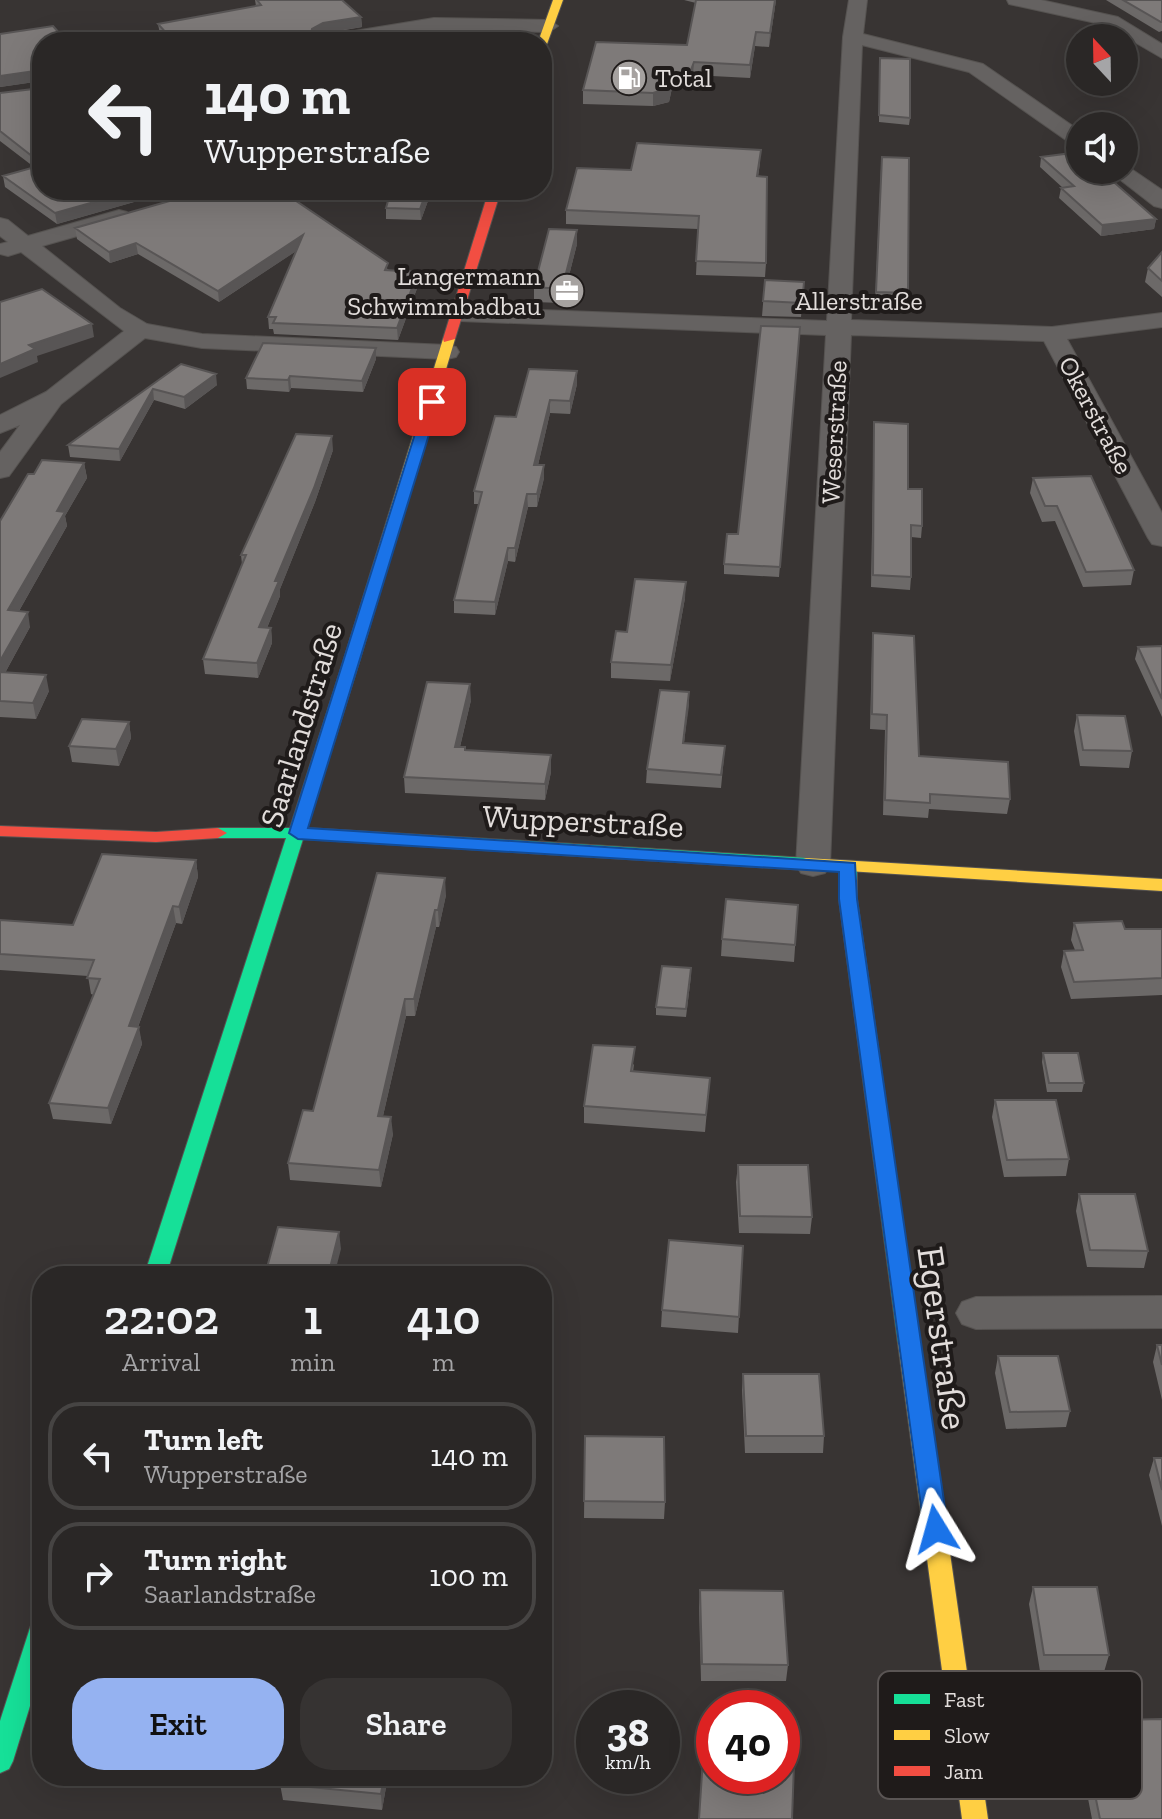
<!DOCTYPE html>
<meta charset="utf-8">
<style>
:root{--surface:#2a2726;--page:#363332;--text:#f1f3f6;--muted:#a5a5a7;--line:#464443;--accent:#95b2f1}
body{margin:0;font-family:"Zilla Slab",serif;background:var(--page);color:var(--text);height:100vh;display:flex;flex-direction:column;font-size:30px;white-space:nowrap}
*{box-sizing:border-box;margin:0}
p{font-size:26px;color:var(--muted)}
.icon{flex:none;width:44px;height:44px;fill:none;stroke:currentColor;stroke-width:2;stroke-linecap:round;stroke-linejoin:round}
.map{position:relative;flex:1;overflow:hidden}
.sheet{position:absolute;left:32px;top:1266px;width:520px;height:520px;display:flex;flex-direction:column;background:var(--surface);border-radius:32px;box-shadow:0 8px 32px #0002,0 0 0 2px var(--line)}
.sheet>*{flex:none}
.guide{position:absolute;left:32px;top:32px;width:520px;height:168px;border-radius:32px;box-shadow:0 8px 32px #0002,0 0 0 2px var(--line);background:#2a2726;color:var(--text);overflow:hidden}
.needle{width:52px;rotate:338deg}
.buttons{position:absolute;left:1066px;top:24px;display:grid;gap:16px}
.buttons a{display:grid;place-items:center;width:72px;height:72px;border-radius:50%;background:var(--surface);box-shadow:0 8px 32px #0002,0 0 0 2px var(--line);font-size:40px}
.speed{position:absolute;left:576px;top:1690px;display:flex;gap:16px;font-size:40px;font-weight:700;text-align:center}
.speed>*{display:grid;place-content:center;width:104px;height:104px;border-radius:50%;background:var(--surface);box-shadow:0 8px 32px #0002,0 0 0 2px var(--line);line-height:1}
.speed small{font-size:20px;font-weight:400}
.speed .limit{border:12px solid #d22;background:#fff;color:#111}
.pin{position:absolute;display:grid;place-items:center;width:68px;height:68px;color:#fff;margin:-34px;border-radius:16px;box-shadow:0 4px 12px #0006}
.me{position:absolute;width:88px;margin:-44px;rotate:352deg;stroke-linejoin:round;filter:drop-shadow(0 0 6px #0008)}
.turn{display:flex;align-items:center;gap:28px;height:168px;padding:0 40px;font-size:36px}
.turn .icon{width:104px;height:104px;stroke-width:2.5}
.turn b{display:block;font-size:56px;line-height:68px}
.eta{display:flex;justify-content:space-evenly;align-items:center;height:136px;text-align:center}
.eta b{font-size:48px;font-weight:600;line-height:56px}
.primary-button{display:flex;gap:16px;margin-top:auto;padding:16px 40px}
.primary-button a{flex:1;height:92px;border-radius:32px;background:var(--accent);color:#111;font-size:32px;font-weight:600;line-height:92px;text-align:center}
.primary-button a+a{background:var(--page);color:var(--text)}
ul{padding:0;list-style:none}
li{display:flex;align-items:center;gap:24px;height:108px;margin:0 16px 12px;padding:0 24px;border:4px solid var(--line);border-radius:32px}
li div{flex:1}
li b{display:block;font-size:30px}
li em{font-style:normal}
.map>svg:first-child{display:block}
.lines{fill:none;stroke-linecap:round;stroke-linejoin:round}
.street-casing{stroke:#565351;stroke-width:2}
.fast-casing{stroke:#565351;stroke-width:2}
.slow-casing{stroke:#565351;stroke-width:2}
.jam-casing{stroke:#565351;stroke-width:2}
.street{fill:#656261;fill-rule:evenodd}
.fast{fill:#16e098;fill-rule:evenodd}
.slow{fill:#ffcf43;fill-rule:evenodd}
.jam{fill:#f24e42;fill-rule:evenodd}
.wall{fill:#6c6968}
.shaded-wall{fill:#585555}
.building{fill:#7e7a79;stroke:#585555;stroke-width:2}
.route{fill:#1a73e8;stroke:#114b97;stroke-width:2}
.labels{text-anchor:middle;stroke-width:8;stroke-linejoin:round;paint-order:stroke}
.far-poi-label{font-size:26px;fill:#e2dddb;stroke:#1f1b1a;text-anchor:start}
.far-street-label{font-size:26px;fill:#e2dddb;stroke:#1f1b1a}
.street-label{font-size:32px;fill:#e2dddb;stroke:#1f1b1a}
.near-street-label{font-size:38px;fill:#e2dddb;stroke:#1f1b1a}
.key{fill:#1f1b1a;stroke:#5a5554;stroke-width:2}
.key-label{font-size:22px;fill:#e2dddb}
</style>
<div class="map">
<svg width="1162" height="1819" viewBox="0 0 1162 1819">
<rect width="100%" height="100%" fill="#383433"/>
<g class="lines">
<defs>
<path id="street" d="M 849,0 L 867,0 L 863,34 L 983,64 L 1080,131 L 1080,147 L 1073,145 L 969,72 L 862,45 L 851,320 L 1052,327 L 1162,313 L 1162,327 L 1067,339 L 1162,513 L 1162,546 L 1152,544 L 1148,538 L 1044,341 L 851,335 L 830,865 L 825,873 L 813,876 L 801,873 L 796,865 L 826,335 L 460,321 L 452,319 L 448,314 L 452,309 L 460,307 L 827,321 L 843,37 Z
M 1007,0 L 1041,0 L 1118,17 L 1162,44 L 1162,58 L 1105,25 L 1009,4 Z
M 434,18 L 549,20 L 558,26 L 549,32 L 434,30 L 359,42 L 314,42 L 324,36 Z
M 1124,164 L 1162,190 L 1162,208 L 1154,206 L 1114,175 L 1111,170 L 1124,170 Z
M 119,210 L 127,212 L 130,217 L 127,222 L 42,246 L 120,308 L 147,324 L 202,334 L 447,345 L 456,347 L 459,352 L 456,357 L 447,359 L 202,348 L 145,338 L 61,404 L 9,476 L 0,478 L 0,452 L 20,425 L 0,433 L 0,415 L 46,392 L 124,331 L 21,252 L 8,256 L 0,254 L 0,244 L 8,242 L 0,236 L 0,218 L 8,220 L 28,236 Z
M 1162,1296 L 1162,1328 L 976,1329 L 962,1324 L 956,1313 L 962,1302 L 976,1297 Z"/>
<path id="fast" d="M 352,654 L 360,659 L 307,828 L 806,858 L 815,864 L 806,870 L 303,839 L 166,1276 L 144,1276 L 286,838 L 218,838 L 209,833 L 218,828 L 290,828 L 344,659 Z
M 848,861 L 857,867 L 857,899 L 920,1343 L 917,1349 L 909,1352 L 901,1349 L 898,1343 L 839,899 L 839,867 Z
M 42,1617 L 42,1667 L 13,1761 L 9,1769 L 0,1773 L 0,1721 L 30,1628 L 33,1620 Z"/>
<path id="slow" d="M 553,0 L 563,0 L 547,44 L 542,47 L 542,42 L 538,42 Z
M 449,335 L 455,339 L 360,659 L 358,662 L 346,662 L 344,659 L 443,339 Z
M 806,858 L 1162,879 L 1162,891 L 800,868 L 797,864 L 800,860 Z
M 909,1334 L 917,1337 L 920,1343 L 988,1819 L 962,1819 L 898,1343 L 901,1337 Z"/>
<path id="jam" d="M 489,190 L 501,190 L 455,339 L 444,342 L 443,339 Z
M 0,826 L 156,832 L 218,828 L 227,833 L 218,838 L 156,842 L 0,836 Z"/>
</defs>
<use href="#street" class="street-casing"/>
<use href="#fast" class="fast-casing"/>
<use href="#slow" class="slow-casing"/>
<use href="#jam" class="jam-casing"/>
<use href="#street" class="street"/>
<use href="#fast" class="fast"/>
<use href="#slow" class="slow"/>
<use href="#jam" class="jam"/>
</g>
<path class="wall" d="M 255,0 L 342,0 L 361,17 L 362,27 L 322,34 L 164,38 L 160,34 L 158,24 L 256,6 Z
M 684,0 L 776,0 L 769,47 L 755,46 L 750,78 L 693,75 L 688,89 L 672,88 L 669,102 L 653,106 L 583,104 L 583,90 L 687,45 L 696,3 Z
M 1106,0 L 1162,0 L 1162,31 L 1159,32 Z
M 0,34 L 176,190 L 57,224 L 5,187 L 3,176 L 34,167 L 0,141 L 0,93 L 41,88 L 41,81 L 0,87 Z
M 879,64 L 910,118 L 909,125 L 879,122 Z
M 1041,157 L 1156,219 L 1154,229 L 1101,236 L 1059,198 L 1061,188 L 1063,188 L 1040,167 Z
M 760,163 L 758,177 L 766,263 L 765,277 L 696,275 L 698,229 L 566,224 L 566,210 L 631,170 Z
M 881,168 L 908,293 L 907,305 L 875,304 Z
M 208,190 L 336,190 L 297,202 L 389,270 L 418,272 L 419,283 L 398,340 L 274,334 L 273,329 L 269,329 L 268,317 L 296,251 L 219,302 L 138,254 L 110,263 L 77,239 L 75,228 Z
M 432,190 L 421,220 L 386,219 L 386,208 Z
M 577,244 L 562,303 L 534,302 L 534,287 Z
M 1162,252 L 1162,297 L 1145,282 L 1148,268 Z
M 765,280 L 804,282 L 801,317 L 762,316 Z
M 800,327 L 779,577 L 724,574 L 724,564 L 738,534 Z
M 376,348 L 376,359 L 363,392 L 291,388 L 289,392 L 247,389 L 246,378 Z
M 181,364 L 217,385 L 185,409 L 154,400 L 120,461 L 70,457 L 68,445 Z
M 577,384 L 570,414 L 550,413 L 538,465 L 544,478 L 537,507 L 528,507 L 515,562 L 508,561 L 495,615 L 454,613 L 454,600 L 479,504 L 474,504 L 474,491 L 516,417 Z
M 874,422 L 908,489 L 922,526 L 921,538 L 911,537 L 911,577 L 910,590 L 871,587 Z
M 333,450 L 315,502 L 280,589 L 280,596 L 267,628 L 271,628 L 272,643 L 258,678 L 205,674 L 203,659 L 242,564 L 241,555 Z
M 84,463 L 87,478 L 65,516 L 67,526 L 19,611 L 30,627 L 5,673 L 49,691 L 36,719 L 0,717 L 0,521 L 34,474 Z
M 1033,478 L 1134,570 L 1131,585 L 1083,587 L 1055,521 L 1042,522 L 1030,493 Z
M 685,598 L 670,681 L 611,678 L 611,662 L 627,632 Z
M 873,633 L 919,756 L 1010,799 L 1007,814 L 929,809 L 928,818 L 883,815 L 885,730 L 870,729 L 872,648 Z
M 1162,646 L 1162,717 L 1135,659 L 1138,647 Z
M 689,692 L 684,743 L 725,746 L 721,788 L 646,783 L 647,769 Z
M 471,700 L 460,747 L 465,750 L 551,772 L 545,800 L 405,793 L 404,777 Z
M 1077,715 L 1132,751 L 1129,768 L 1080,766 L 1074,731 Z
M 129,722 L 131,738 L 119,766 L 72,762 L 69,746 Z
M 196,860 L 198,877 L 182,924 L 176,923 L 138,1027 L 142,1044 L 111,1124 L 53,1119 L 49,1103 L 94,995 L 91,994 L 88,976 L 0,970 L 0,920 L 73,925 Z
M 377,873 L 446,895 L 439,927 L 436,927 L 415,1016 L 406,1016 L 383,1116 L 393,1134 L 381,1187 L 290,1180 L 288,1163 L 313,1111 Z
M 798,905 L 794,962 L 721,956 L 722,939 Z
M 1074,923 L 1125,929 L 1162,929 L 1162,995 L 1071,999 L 1061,967 L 1064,951 L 1075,950 L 1071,940 Z
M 691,976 L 686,1017 L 656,1015 L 656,1007 Z
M 1043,1053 L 1084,1083 L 1082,1092 L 1047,1092 L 1042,1062 Z
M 634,1064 L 633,1072 L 710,1078 L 705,1132 L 584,1123 L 584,1106 Z
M 995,1100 L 1069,1159 L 1066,1176 L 1004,1177 L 992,1117 Z
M 738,1165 L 812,1217 L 810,1234 L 739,1233 L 736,1182 Z
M 1079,1194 L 1148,1251 L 1144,1268 L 1087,1267 L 1076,1211 Z
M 743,1246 L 738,1333 L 661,1327 L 662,1310 Z
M 1157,1345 L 1162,1345 L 1162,1400 L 1153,1362 Z
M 998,1356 L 1070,1411 L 1066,1427 L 1006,1429 L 995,1373 Z
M 743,1374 L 824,1436 L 823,1453 L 745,1453 L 742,1390 Z
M 585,1436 L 665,1502 L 664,1519 L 584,1518 Z
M 1154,1458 L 1162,1458 L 1162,1526 L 1149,1475 Z
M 1033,1587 L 1109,1655 L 1104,1672 L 1040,1671 L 1029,1604 Z
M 700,1590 L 788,1665 L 786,1681 L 701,1681 L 699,1607 Z
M 1080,1721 L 1162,1819 L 1092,1819 L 1076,1737 Z
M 282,1776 L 388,1776 L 382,1810 L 283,1800 L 280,1784 Z"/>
<path class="shaded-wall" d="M 775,0 L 776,0 L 769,47 L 770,33 Z
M 361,17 L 362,27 L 324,33 L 312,39 L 311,34 L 312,29 L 323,23 Z
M 756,32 L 755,46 L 750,78 L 750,65 Z
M 694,62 L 693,75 L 688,89 L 689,75 Z
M 42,70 L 42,81 L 0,87 L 0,76 Z
M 672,75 L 672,88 L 669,102 L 653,106 L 653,93 Z
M 137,190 L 176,190 L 57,224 L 55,213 Z
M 300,190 L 336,190 L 287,206 L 286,194 Z
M 427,190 L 432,190 L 421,220 L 420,209 Z
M 1156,219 L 1154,229 L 1101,236 L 1102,225 Z
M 577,230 L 577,244 L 562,303 L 562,289 Z
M 303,235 L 304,246 L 219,302 L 218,291 Z
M 136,243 L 138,254 L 110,263 L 109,252 Z
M 418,272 L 419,283 L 398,340 L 397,328 Z
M 92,324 L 94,337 L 37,356 L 38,362 L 0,378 L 0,364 L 29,345 Z
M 376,348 L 376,359 L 363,392 L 362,381 Z
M 577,371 L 577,384 L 570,414 L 570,401 Z
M 216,374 L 217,385 L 185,409 L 184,397 Z
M 290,376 L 291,388 L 289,392 L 288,380 Z
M 153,389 L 154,400 L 120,461 L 119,449 Z
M 550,400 L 550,413 L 535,478 L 534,465 Z
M 332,436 L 333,450 L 315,502 L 280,589 L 280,596 L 261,642 L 259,627 L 275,581 Z
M 84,463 L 87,478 L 65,516 L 67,526 L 11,625 L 8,610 L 57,511 Z
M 544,465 L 544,478 L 537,507 L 537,494 Z
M 527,494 L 528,507 L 515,562 L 515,548 Z
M 508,548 L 508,561 L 495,615 L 495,602 Z
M 686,582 L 685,598 L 670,681 L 671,665 Z
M 28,612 L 30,627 L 0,682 L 0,661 Z
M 271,628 L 272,643 L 258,678 L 257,663 Z
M 46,675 L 49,691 L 36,719 L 33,703 Z
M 470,684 L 471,700 L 456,763 L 455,747 Z
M 689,692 L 689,706 L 682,757 L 683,743 Z
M 129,722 L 131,738 L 119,766 L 116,749 Z
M 551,755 L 551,772 L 545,800 L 545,784 Z
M 196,860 L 198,877 L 182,924 L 179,907 Z
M 445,878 L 446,895 L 439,927 L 438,910 Z
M 173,906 L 176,923 L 132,1043 L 129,1026 Z
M 435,910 L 436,927 L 415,1016 L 414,999 Z
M 405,999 L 406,1016 L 379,1133 L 378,1116 Z
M 139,1027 L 142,1044 L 111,1124 L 108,1108 Z
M 391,1117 L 393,1134 L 381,1187 L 379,1170 Z
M 339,1232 L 341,1249 L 334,1276 L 328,1276 Z
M 384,1776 L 388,1776 L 382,1810 L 381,1794 Z"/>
<path class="building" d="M 257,0 L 342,0 L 361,17 L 323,23 L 312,29 L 311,34 L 358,35 L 378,32 L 389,42 L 142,42 L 170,37 L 158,24 L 261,5 Z
M 696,0 L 775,0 L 770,33 L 756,32 L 750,65 L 694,62 L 689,75 L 672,75 L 669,88 L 653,93 L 583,90 L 596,42 L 687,45 Z
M 1123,0 L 1162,0 L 1162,22 L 1161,22 Z
M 53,26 L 67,42 L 42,42 L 42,70 L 0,76 L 0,34 Z
M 880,58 L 910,59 L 910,118 L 879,115 Z
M 42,74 L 42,164 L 0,131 L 0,93 L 41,88 Z
M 637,143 L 761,150 L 757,176 L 767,177 L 766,263 L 696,261 L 699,216 L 566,210 L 577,168 L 631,170 Z
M 1080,152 L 1080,170 L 1100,170 L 1156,219 L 1102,225 L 1061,188 L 1074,186 L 1041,157 Z
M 882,157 L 909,158 L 908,293 L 876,292 Z
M 42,165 L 42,190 L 137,190 L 55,213 L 3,176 Z
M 208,190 L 300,190 L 286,194 L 388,263 L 385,270 L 418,272 L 397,328 L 273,323 L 276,317 L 268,317 L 303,235 L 218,291 L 136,243 L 109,252 L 75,228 Z
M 391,190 L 427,190 L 420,209 L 386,208 Z
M 549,229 L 577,230 L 562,289 L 534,287 Z
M 1162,252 L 1162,281 L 1148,268 Z
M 765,280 L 804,282 L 802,303 L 763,301 Z
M 42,289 L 92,324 L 29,345 L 35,349 L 0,364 L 0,302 Z
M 761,326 L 800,327 L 780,567 L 724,564 L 727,534 L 738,534 Z
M 263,343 L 376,348 L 362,381 L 290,376 L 288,380 L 246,378 Z
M 181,364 L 216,374 L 184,397 L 153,389 L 119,449 L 68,445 Z
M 529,369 L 577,371 L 570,401 L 550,400 L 534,465 L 544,465 L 537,494 L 527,494 L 515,548 L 508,548 L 495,602 L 454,600 L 482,492 L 474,491 L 495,416 L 516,417 Z
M 874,422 L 908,424 L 908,489 L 922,489 L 922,526 L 911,525 L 911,577 L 873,575 Z
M 296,434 L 332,436 L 314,488 L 275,581 L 279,581 L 259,627 L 271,628 L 257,663 L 203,659 L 246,555 L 241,555 Z
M 42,460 L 84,463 L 57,511 L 65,512 L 8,610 L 28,612 L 0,661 L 0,521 L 28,474 L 34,474 Z
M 1091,476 L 1134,570 L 1086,572 L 1057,506 L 1045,506 L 1033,478 Z
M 635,579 L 686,582 L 671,665 L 611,662 L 616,631 L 627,632 Z
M 873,633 L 914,636 L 919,756 L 1008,762 L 1010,799 L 930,794 L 930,803 L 885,800 L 887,715 L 872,714 Z
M 1162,646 L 1162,699 L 1138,647 Z
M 0,672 L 46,675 L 33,703 L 0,701 Z
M 427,682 L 470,684 L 455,747 L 465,747 L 465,750 L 551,755 L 545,784 L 404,777 Z
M 660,690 L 689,692 L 683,743 L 725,746 L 721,775 L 647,769 Z
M 1077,715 L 1125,716 L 1132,751 L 1083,750 Z
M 82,719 L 129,722 L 116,749 L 69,746 Z
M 102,854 L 196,860 L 179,907 L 173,906 L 129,1026 L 139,1027 L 108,1108 L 49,1103 L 100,979 L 87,978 L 94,960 L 0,954 L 0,920 L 73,925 Z
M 377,873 L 445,878 L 438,910 L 435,910 L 414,999 L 405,999 L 378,1116 L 391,1117 L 379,1170 L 288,1163 L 303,1110 L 313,1111 Z
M 726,899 L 798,905 L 795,945 L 722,939 Z
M 1122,921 L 1125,929 L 1162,929 L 1162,978 L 1074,982 L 1064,951 L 1083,950 L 1074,923 Z
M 662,966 L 691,968 L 686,1009 L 656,1007 Z
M 593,1045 L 635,1047 L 631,1071 L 710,1078 L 706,1115 L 584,1106 Z
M 1043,1053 L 1078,1053 L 1084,1083 L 1049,1083 Z
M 995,1100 L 1056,1100 L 1069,1159 L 1007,1160 Z
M 738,1165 L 808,1165 L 812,1217 L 740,1216 Z
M 1079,1194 L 1135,1194 L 1148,1251 L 1090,1250 Z
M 278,1227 L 339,1232 L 328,1276 L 283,1276 L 265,1275 Z
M 669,1240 L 743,1246 L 739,1317 L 662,1310 Z
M 1157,1345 L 1162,1345 L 1162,1365 Z
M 998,1356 L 1058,1356 L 1070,1411 L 1010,1412 Z
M 743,1374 L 819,1374 L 824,1436 L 746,1436 Z
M 585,1436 L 664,1437 L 665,1502 L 584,1501 Z
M 1154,1458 L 1162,1458 L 1162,1490 Z
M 1033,1587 L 1097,1587 L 1109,1655 L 1044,1655 Z
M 700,1590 L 783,1591 L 788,1665 L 702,1664 Z
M 1162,1719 L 1162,1819 L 1100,1819 L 1080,1721 Z
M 705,1728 L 714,1729 L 714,1776 L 782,1776 L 782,1735 L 795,1737 L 792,1819 L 699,1819 Z
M 282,1776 L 384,1776 L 381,1794 L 280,1784 Z"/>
<path class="route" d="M 432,398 L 439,402 L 308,828 L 855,863 L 857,899 L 948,1529 L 944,1537 L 936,1540 L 928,1537 L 924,1529 L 839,899 L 839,872 L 298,839 L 289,833 L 425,402 Z"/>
<defs>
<symbol id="fuel-disc" viewBox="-11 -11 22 22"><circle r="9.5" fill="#a6a2a0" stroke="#1f1b1a"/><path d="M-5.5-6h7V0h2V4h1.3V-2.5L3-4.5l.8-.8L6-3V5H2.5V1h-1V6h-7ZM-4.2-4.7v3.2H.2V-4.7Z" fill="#fff"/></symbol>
<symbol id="office-disc" viewBox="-11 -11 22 22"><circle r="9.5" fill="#a6a2a0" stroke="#1f1b1a"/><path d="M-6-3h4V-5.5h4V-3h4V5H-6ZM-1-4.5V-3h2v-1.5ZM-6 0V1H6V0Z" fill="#fff"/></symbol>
</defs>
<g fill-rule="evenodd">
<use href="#fuel-disc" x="609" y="58" width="40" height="40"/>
<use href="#office-disc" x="547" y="271" width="40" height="40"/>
</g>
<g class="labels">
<g class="far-poi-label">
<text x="655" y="87">Total</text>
<text x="541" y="285" text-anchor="end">Langermann<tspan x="541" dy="30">Schwimmbadbau</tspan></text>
</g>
<g class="far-street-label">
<text x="859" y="310">Allerstraße</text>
<text transform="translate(1096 415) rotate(62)" y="9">Okerstraße</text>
<text transform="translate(834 432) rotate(-87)" y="9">Weserstraße</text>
</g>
<g class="street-label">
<text transform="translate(301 725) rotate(-73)" y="11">Saarlandstraße</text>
<text transform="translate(583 821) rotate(3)" y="11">Wupperstraße</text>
</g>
<g class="near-street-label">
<text transform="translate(943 1338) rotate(82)" y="13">Egerstraße</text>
</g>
</g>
<rect x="878" y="1671" width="264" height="128" rx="12" class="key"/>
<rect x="894" y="1694" width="36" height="10" fill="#16e098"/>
<rect x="894" y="1730" width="36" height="10" fill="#ffcf43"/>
<rect x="894" y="1766" width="36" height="10" fill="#f24e42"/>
<g class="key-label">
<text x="944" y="1707">Fast</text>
<text x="944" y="1743">Slow</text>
<text x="944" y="1779">Jam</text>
</g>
</svg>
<div class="buttons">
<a><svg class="needle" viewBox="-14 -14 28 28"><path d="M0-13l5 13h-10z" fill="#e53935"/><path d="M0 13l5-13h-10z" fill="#a5a5a7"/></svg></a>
<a><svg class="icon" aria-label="sound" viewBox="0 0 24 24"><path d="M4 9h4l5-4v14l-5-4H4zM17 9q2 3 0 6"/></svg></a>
</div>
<div class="speed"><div>38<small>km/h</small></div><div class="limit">40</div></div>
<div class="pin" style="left:432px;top:402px;background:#d93025"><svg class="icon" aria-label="arrive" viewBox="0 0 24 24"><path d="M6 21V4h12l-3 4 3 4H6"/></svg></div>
<svg class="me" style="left:936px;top:1529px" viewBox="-20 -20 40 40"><path d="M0-17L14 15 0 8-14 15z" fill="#1a73e8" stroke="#fff" stroke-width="4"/></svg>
<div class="guide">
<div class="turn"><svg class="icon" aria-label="left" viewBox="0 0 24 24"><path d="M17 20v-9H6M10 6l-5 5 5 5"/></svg><div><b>140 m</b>Wupperstraße</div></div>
</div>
<section class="sheet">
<div class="eta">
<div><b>22:02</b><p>Arrival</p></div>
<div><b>1</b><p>min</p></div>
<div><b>410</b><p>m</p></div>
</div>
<ul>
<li><svg class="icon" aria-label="left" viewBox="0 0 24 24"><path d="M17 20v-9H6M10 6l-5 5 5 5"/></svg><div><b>Turn left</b><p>Wupperstraße</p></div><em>140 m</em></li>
<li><svg class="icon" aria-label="right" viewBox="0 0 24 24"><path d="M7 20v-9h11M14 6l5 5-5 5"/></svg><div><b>Turn right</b><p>Saarlandstraße</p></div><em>100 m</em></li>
</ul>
<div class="primary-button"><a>Exit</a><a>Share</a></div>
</section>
</div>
